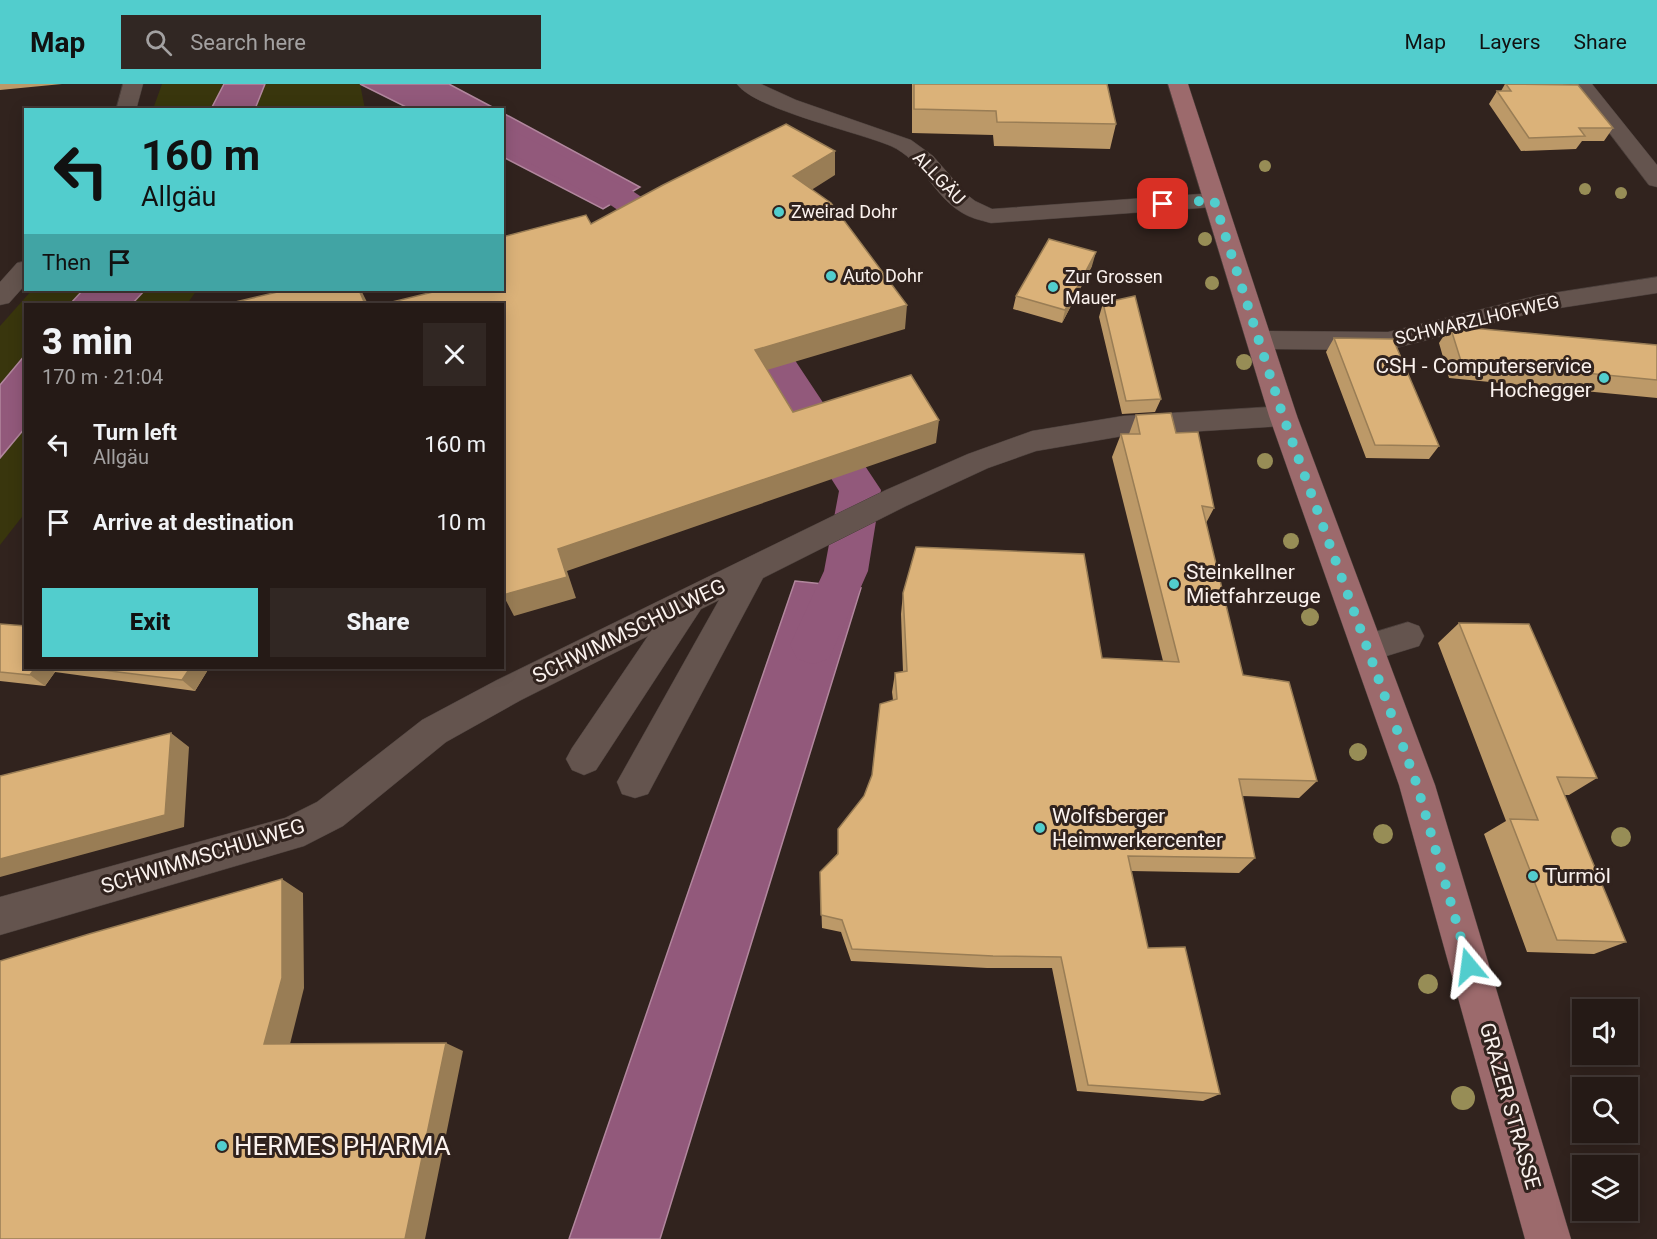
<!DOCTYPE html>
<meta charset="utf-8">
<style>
:root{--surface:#251a16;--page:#312723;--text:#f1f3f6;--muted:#a3a1a1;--line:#423835;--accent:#52cdcd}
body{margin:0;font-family:Roboto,sans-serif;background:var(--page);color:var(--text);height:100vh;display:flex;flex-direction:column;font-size:22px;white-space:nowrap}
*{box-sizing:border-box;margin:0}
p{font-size:20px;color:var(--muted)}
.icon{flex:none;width:33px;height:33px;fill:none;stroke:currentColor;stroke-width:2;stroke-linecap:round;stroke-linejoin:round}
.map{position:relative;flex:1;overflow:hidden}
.details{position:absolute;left:24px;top:219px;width:480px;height:366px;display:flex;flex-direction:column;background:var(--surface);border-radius:0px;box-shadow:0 3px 15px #0003,0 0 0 2px var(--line)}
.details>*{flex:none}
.guide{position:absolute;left:24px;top:24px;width:480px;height:183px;border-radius:0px;box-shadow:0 3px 15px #0003,0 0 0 2px var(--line);background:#52cdcd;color:#111;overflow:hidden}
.buttons{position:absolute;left:1572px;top:915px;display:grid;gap:12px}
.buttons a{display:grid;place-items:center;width:66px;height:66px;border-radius:0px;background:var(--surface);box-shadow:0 3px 15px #0003,0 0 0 2px var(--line);font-size:30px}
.pin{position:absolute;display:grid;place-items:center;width:51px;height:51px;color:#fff;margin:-26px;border-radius:12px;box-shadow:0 3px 9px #0006}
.me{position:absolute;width:66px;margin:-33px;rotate:344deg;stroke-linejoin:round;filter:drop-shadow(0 0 4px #0008)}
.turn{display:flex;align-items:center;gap:21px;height:126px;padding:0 18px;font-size:27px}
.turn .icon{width:78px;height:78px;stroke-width:2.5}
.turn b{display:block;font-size:42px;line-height:51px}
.then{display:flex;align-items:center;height:57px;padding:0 18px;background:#0003;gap:12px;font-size:22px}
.round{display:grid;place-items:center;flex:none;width:63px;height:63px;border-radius:0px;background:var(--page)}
.headline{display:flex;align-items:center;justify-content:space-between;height:102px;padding:0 18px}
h1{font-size:36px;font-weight:800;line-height:45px}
.primary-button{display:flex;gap:12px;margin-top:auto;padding:12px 18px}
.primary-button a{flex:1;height:69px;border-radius:0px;background:var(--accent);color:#111;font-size:24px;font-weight:800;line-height:69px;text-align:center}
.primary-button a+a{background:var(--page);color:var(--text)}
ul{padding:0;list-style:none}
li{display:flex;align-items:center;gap:18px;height:78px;padding:0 18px}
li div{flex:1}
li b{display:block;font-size:22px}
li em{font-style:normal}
header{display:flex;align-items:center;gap:36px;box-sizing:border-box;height:84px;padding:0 30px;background:var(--accent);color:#111}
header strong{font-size:28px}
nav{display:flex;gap:33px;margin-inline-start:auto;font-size:21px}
.search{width:420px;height:54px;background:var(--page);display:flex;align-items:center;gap:15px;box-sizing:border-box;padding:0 21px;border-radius:0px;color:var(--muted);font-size:22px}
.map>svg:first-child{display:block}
.green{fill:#39360d}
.water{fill:#92597b;stroke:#b2879e;stroke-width:1.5}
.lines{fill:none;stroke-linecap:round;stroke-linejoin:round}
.canal{fill:#92597b;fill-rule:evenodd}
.minor-casing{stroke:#4a3f3b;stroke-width:1}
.major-casing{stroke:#4a3f3b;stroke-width:1}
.minor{fill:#64544e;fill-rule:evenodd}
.major{fill:#9c6a6c;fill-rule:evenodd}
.tree{fill:#978d56}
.wall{fill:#bc9968}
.shaded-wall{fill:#997d55}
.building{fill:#dbb279;stroke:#997d55;stroke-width:1.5}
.route{stroke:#52cdcd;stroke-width:10;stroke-dasharray:0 18}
.poi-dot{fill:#52cdcd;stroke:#31231e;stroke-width:2}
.labels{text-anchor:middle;stroke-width:6;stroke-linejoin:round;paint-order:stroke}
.far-street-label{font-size:18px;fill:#fbf2ee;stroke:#31231e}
.far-poi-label{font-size:18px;fill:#fbf2ee;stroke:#31231e;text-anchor:start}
.poi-label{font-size:21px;fill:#fbf2ee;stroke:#31231e;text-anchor:start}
.street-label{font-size:21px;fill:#fbf2ee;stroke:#31231e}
.near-poi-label{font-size:26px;fill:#fbf2ee;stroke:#31231e;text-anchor:start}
</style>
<header>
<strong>Map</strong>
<div class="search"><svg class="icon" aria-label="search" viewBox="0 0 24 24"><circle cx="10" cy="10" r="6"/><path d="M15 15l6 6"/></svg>Search here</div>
<nav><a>Map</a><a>Layers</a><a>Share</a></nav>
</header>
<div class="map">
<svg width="1657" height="1155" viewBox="0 0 1657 1155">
<rect width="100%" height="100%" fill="#31231e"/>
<path class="green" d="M 162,0 L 224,0 L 211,25 L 153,25 Z
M 265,0 L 360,0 L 365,25 L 255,26 Z
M 32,206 L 83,206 L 70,220 L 26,220 L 25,271 L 0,301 L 0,242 Z
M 145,206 L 197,206 L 187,220 L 132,220 Z
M 25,344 L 25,429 L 0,461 L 0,374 Z"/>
<path class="water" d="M 224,0 L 265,0 L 255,25 L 211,25 Z
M 360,0 L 449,0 L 496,25 L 410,25 Z
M 502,29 L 503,29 L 640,103 L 603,125 L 503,73 Z
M 83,206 L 145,206 L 132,220 L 70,220 Z
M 25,271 L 25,344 L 0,374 L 0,301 Z
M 795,497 L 861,504 L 660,1155 L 569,1155 Z"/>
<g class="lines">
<path class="canal" d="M 502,44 L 513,47 L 631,106 L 694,148 L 699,155 L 694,162 L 682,165 L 670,162 L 609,120 L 502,65 Z
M 746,218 L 759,222 L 881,406 L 868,487 L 829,575 L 813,580 L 797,575 L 790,561 L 824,487 L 839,407 L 728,230 L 733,222 Z"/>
<defs>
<path id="minor" d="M 123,0 L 143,0 L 136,26 L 116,26 Z
M 737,0 L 761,0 L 796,16 L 911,56 L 933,72 L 966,110 L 975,117 L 992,125 L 1214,109 L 1222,111 L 1225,116 L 1222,121 L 1214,123 L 991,139 C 980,136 970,134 961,128 C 933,111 922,76 891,62 C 858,48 754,25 737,0 Z
M 1572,0 L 1592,0 L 1657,81 L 1657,103 L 1649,101 Z
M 26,177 L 26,200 L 9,219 L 0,221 L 0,198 L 17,179 Z
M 1657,193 L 1657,209 L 1540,227 L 1388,266 L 1260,265 L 1251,262 L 1247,256 L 1251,250 L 1260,247 L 1388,248 L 1540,211 Z
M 1283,322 L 1293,325 L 1297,332 L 1293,339 L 1283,342 L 1123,352 L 1036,367 L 988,384 L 906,422 L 763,494 L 648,710 L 635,714 L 622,710 L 617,698 L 719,516 L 701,525 L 596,686 L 584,691 L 572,686 L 566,675 L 572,664 L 648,552 L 521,616 L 446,658 L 343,742 L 304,762 L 0,851 L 0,813 L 285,734 L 317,718 L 422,636 L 497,596 L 886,406 L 968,370 L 1032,347 L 1123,332 Z
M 1408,538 L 1419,542 L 1424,552 L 1419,562 L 1367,578 L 1355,574 L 1351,564 L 1355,554 Z"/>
<path id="major" d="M 1168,0 L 1188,0 L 1297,332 L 1435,701 L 1571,1155 L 1525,1155 L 1399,701 L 1269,332 Z"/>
</defs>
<use href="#minor" class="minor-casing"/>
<use href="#major" class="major-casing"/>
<use href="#minor" class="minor"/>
<use href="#major" class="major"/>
</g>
<g class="tree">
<circle cx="1265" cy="82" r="6"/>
<circle cx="1585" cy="105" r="6"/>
<circle cx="1621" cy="109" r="6"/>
<circle cx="1205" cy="155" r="7"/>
<circle cx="1212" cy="199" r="7"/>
<circle cx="1244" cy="278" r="8"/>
<circle cx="1265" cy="377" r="8"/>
<circle cx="1291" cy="457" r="8"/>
<circle cx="1310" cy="533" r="9"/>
<circle cx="1358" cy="668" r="9"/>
<circle cx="1383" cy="750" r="10"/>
<circle cx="1621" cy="753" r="10"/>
<circle cx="1428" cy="900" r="10"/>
<circle cx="1463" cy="1014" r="12"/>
</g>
<path class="wall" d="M 0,0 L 62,0 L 0,6 Z
M 912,0 L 1107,0 L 1116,40 L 1110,65 L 994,62 L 993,51 L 912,49 Z
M 1505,0 L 1613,44 L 1604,57 L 1582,57 L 1576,65 L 1521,67 L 1489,20 L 1497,7 L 1501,7 Z
M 1092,182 L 1062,239 L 1013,225 L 1016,212 Z
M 1103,219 L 1161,315 L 1155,328 L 1122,330 L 1099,233 Z
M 1450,242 L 1657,261 L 1657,314 L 1449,294 L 1439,259 Z
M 1334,254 L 1439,362 L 1429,375 L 1366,374 L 1326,268 Z
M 1136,331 L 1176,349 L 1214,424 L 1206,439 L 1243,591 L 1317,697 L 1299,714 L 1242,712 L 1255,774 L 1239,789 L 1131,787 L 1148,864 L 1220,1010 L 1203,1017 L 1077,1007 L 1052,884 L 987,884 L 851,877 L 841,848 L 822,844 L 820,788 L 837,770 L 864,712 L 872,691 L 893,616 L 892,608 L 895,589 L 903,588 L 901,530 L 903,509 L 1102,574 L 1163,577 L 1112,373 L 1121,350 L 1129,350 Z
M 1459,539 L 1597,694 L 1569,711 L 1564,711 L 1626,858 L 1594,870 L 1527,868 L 1484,750 L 1506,737 L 1438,559 Z
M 0,540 L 26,584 L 209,584 L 195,607 L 55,588 L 45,602 L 0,597 Z"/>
<path class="shaded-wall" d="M 835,67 L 835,91 L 794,117 L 793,92 Z
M 1096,168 L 1092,182 L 1062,239 L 1065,226 Z
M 359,206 L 361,206 L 368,220 L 365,220 Z
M 907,221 L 905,245 L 757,289 L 755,266 Z
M 939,336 L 936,359 L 567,487 L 576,514 L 514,532 L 503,511 L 558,465 Z
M 35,584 L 48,584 L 55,588 L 45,602 L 30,591 Z
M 190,584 L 209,584 L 195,607 L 182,596 Z
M 171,649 L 189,663 L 184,743 L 0,793 L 0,775 Z
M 282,795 L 303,809 L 304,904 L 288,968 L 264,960 Z
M 446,959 L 463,967 L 425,1155 L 405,1155 Z"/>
<path class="building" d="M 914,0 L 1107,0 L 1116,40 L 997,38 L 996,27 L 914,25 Z
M 1506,0 L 1578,1 L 1613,44 L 1579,44 L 1585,52 L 1529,54 L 1497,7 L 1511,7 Z
M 786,40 L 835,67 L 793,92 L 831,119 L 907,221 L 755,266 L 793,328 L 911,291 L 939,336 L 558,465 L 567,493 L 503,511 L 502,220 L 384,220 L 441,206 L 502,206 L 502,153 L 586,131 L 591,140 L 663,101 Z
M 1049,155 L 1096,168 L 1065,226 L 1016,212 Z
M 286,206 L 359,206 L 365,220 L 227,220 Z
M 1135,212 L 1161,315 L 1126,317 L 1103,219 Z
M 1450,242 L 1657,261 L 1657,296 L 1461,277 Z
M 1334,254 L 1393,255 L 1439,362 L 1375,361 Z
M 1171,329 L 1176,349 L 1198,348 L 1214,424 L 1202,422 L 1243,591 L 1289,598 L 1317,697 L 1239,695 L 1255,774 L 1128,772 L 1148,864 L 1185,863 L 1220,1010 L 1088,1001 L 1061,873 L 993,872 L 852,865 L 842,836 L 821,831 L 820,788 L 838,770 L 838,745 L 864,712 L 872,691 L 880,620 L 897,615 L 895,589 L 907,587 L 903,509 L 916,463 L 1084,470 L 1102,574 L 1179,578 L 1121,350 L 1140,350 L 1136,331 Z
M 1459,539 L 1529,540 L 1597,694 L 1557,693 L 1626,858 L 1557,856 L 1510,735 L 1538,736 Z
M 0,540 L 26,542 L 26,584 L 35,584 L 30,591 L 0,588 Z
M 86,584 L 190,584 L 182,596 Z
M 171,649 L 165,731 L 0,775 L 0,692 Z
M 282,795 L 282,894 L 264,960 L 446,959 L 405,1155 L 0,1155 L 0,877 L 89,850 Z"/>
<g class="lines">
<path class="route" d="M 1163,120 L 1214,116 L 1283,332 L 1417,701 L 1469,882"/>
</g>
<g class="poi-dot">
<circle cx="779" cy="128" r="6"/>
<circle cx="831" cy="192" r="6"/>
<circle cx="1053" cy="203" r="6"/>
<circle cx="1604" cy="294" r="6"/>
<circle cx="1174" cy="500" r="6"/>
<circle cx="1040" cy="744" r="6"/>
<circle cx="1533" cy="792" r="6"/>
<circle cx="222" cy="1062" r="6"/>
</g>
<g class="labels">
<g class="far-street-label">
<text transform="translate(939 94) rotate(46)" y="6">ALLGÄU</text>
<text transform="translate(1477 236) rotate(-13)" y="6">SCHWARZLHOFWEG</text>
</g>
<g class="far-poi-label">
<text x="791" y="134">Zweirad Dohr</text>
<text x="843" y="198">Auto Dohr</text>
<text x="1065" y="199">Zur Grossen<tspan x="1065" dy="21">Mauer</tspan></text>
</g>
<g class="poi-label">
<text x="1592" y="289" text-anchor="end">CSH - Computerservice<tspan x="1592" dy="24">Hochegger</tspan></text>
<text x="1186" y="495">Steinkellner<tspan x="1186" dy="24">Mietfahrzeuge</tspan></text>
<text x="1052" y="739">Wolfsberger<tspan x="1052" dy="24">Heimwerkercenter</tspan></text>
<text x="1545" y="799">Turmöl</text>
</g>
<g class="street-label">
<text transform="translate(629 547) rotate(-26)" y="7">SCHWIMMSCHULWEG</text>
<text transform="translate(203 772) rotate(-17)" y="7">SCHWIMMSCHULWEG</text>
<text transform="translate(1510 1022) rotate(74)" y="7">GRAZER STRASSE</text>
</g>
<g class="near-poi-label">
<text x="234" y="1071">HERMES PHARMA</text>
</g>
</g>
</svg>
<div class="buttons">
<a><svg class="icon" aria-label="sound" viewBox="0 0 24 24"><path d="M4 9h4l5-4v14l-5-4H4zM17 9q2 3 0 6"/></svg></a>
<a><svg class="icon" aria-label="search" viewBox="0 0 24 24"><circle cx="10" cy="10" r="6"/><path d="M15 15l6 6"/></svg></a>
<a><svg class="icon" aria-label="layers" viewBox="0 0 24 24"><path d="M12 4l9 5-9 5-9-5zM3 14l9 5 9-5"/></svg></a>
</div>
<div class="pin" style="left:1163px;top:120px;background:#d93025"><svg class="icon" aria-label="arrive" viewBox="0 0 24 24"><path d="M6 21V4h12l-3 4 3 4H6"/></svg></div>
<svg class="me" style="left:1469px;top:882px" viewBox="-20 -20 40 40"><path d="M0-17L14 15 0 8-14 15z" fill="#52cdcd" stroke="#fff" stroke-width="4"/></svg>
<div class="guide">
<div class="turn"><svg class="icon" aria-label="left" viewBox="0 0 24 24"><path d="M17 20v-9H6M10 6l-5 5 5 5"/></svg><div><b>160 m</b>Allgäu</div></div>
<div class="then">Then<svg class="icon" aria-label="arrive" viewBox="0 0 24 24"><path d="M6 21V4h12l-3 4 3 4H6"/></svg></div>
</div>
<section class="details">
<div class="headline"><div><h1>3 min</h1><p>170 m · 21:04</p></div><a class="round"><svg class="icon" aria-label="close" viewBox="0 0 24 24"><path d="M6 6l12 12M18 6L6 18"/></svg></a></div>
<ul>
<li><svg class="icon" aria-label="left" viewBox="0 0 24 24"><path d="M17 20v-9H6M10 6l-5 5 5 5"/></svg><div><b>Turn left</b><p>Allgäu</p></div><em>160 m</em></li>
<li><svg class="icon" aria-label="arrive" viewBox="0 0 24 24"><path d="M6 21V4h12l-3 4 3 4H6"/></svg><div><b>Arrive at destination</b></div><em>10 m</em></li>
</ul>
<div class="primary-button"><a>Exit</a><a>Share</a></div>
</section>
</div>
